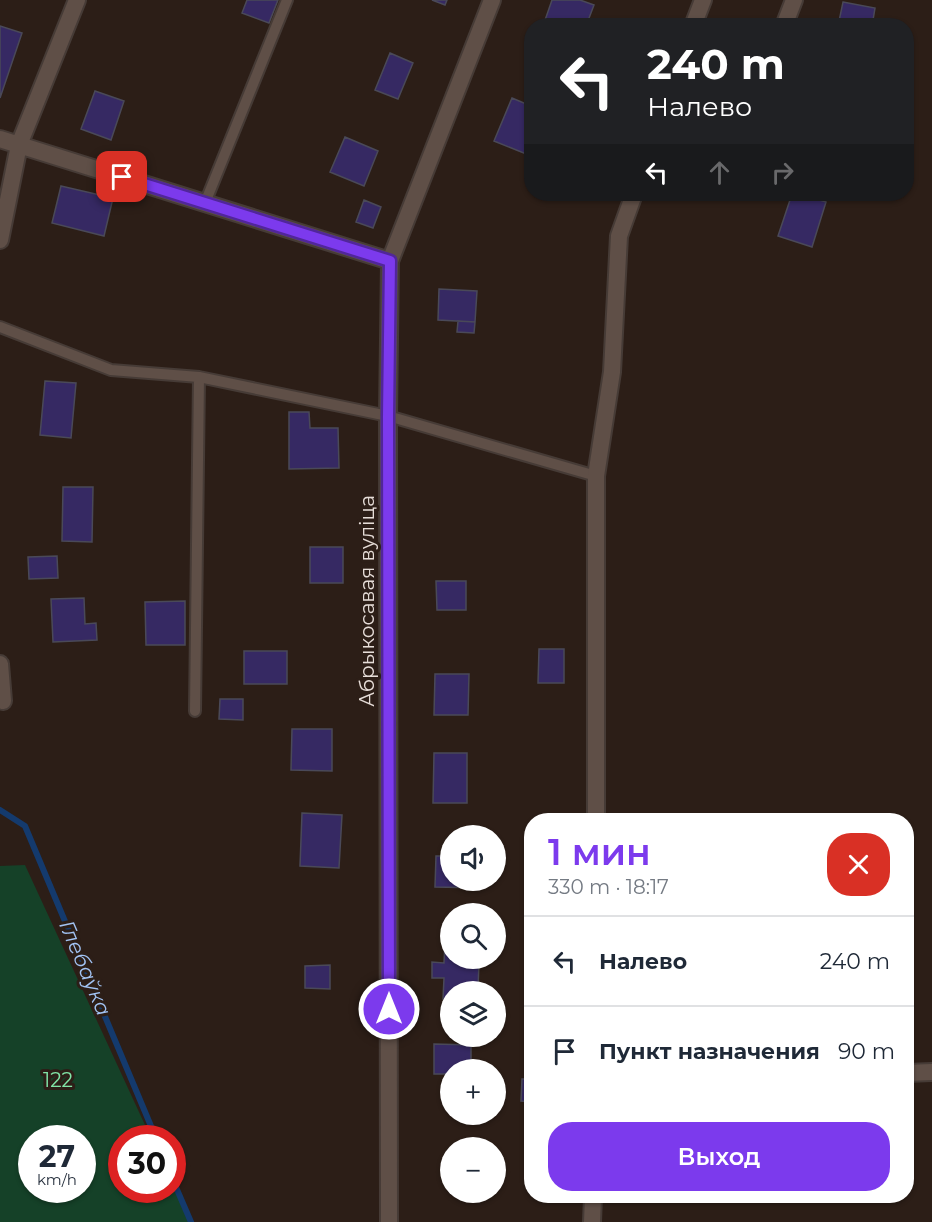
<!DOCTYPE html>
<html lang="ru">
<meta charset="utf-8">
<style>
:root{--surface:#fff;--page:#f6f6f7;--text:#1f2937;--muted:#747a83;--line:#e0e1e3;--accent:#7c3aed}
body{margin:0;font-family:Montserrat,sans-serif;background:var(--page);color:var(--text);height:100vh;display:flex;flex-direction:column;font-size:22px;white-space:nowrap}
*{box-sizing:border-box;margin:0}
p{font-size:20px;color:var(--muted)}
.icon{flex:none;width:33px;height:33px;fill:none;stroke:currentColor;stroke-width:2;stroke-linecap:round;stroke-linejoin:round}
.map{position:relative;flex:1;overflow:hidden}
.drawer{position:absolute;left:524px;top:813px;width:390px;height:390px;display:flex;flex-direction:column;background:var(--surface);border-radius:24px;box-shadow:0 2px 4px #0004}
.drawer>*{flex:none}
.top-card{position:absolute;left:524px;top:18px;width:390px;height:183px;border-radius:24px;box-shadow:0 2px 4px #0004;background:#202124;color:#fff;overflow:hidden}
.buttons{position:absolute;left:440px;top:825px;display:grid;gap:12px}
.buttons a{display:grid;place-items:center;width:66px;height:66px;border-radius:50%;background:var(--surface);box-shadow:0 2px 4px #0004;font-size:30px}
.speed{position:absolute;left:18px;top:1125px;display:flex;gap:12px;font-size:30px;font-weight:700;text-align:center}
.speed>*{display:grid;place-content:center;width:78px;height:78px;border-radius:50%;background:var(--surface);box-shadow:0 2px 4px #0004;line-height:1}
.speed small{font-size:15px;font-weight:400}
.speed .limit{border:9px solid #d22;background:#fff;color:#111}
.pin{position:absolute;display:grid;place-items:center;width:51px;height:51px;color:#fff;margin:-26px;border-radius:12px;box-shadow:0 3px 9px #0006}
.me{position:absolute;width:66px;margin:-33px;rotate:0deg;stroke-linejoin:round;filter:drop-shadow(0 0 4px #0008)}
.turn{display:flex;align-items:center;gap:21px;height:126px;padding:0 24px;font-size:27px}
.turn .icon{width:78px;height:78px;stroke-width:2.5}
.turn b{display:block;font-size:42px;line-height:51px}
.lanes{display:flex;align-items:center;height:57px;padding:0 24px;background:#0003;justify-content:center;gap:30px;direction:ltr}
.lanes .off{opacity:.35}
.round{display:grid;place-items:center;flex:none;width:63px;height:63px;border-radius:24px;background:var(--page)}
.headline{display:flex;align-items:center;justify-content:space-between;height:102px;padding:0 24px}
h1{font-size:36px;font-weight:600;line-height:45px;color:var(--accent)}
.button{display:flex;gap:12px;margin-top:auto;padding:12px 24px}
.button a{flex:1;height:69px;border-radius:24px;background:var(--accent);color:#fff;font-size:24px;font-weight:600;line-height:69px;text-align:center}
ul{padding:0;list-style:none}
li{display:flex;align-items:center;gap:18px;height:90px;padding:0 24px;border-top:2px solid var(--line)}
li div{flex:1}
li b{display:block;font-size:22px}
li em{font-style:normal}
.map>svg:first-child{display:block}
.green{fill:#154128;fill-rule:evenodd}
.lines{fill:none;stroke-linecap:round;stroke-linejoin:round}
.stream{stroke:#143a6d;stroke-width:6}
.building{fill:#362963;stroke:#4a4958;stroke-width:1.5}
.service-casing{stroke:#463b36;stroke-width:14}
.minor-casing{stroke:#463b36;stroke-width:20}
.service{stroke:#5f4f47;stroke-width:10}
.minor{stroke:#5f4f47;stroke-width:16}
.route-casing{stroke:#51269a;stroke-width:15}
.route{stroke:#7c3aed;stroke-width:10}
.labels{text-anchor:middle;stroke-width:6;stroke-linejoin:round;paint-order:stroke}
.street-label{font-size:20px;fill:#e6ddd8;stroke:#2c1e17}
.park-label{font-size:20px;fill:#81e5a7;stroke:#2c1e17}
.water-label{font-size:21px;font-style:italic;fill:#a2c3f3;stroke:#2c1e17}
</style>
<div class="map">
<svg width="932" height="1222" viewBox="0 0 932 1222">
<rect width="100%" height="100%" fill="#2c1e17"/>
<path class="green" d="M 25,865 L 151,1138 L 122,1138 L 122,1190 L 172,1190 L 173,1186 L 189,1222 L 0,1222 L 0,866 ZM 32,1138 L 82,1138 L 82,1190 L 32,1190 Z"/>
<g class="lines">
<path class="stream" d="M 0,810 L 25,826 L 156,1138
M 172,1178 L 191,1222"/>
</g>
<path class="building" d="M 247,0 L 278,0 L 269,23 L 242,13 Z
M 432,0 L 447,0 L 445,5 Z
M 552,0 L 580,0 L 594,5 L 586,26 L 543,26 Z
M 843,2 L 875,8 L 872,26 L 838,26 Z
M 0,26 L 22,33 L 0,98 Z
M 390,53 L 413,63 L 398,99 L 375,90 Z
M 95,91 L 124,101 L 111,140 L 81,129 Z
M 512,98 L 531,106 L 531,156 L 494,141 Z
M 345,137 L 378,151 L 364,186 L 330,172 Z
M 61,186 L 113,198 L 104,236 L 52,223 Z
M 792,194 L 800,194 L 826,202 L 812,247 L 778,236 Z
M 364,200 L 381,207 L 373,228 L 356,222 Z
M 439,289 L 477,291 L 475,322 L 438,320 Z
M 458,321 L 475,322 L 474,333 L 457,332 Z
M 45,381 L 76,383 L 71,438 L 40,435 Z
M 289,412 L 309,412 L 310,428 L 338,428 L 339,468 L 289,469 Z
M 63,487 L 93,487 L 92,542 L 62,541 Z
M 310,547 L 343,547 L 343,583 L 310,583 Z
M 57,556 L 58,578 L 29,579 L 28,557 Z
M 436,581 L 466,581 L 466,610 L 437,610 Z
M 84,598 L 85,624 L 96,623 L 97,640 L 53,642 L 51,599 Z
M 185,601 L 185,645 L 146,645 L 145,602 Z
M 539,649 L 564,649 L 564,683 L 538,683 Z
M 244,651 L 287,651 L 287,684 L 244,684 Z
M 435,674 L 469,674 L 468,715 L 434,715 Z
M 220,699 L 243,699 L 243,720 L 219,719 Z
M 292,729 L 332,729 L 332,771 L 291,770 Z
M 434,753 L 467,753 L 467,803 L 433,803 Z
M 302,813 L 342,815 L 339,868 L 300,866 Z
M 436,856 L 450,856 L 450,880 L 484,880 L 484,888 L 435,887 Z
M 445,941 L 450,941 L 450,958 L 472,958 L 472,963 L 479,963 L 478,989 L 466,988 L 466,992 L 450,992 L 450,999 L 443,999 L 444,978 L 432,978 L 432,962 L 444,963 Z
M 330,965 L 330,989 L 305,988 L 305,966 Z
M 434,1044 L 471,1045 L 471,1070 L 450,1070 L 450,1074 L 434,1074 Z
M 522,1079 L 531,1079 L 531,1102 L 521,1101 Z"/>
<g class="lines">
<defs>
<path id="service" d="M 205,203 L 287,0
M 0,327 L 111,370 L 199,377 L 388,416 L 596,476
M 195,711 L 199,377"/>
<path id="minor" d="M 693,26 L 703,0
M 784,26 L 794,0
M 0,139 L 390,261
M 0,240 L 19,145 L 77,0
M 0,664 L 3,701
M 596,820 L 596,476 L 612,372 L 619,236 L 634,194
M 906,1073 L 932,1072
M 389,1222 L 388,416 L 390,261 L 492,0
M 592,1222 L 593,1196"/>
</defs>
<use href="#service" class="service-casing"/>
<use href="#minor" class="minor-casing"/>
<use href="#service" class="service"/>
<use href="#minor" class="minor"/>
</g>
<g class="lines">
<defs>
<path id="route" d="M 122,177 L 390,261 L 388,416 L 389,1009"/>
</defs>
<use href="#route" class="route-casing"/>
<use href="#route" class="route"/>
</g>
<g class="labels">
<g class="street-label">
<text transform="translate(367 601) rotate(-90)" y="7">Абрыкосавая вуліца</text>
</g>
<g class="park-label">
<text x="58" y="1087">122</text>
</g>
<g class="water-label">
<text transform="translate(85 968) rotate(67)" y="7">Глебаўка</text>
</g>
</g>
</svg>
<div class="buttons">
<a><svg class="icon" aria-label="sound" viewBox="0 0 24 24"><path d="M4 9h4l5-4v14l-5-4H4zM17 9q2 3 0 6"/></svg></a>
<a><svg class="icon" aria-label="search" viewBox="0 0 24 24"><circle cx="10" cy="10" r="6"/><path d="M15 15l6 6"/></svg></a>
<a><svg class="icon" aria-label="layers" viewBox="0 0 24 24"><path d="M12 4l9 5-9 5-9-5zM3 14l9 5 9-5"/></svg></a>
<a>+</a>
<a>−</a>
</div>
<div class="speed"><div>27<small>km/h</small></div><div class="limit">30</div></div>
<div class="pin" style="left:122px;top:177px;background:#d93025"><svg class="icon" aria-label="arrive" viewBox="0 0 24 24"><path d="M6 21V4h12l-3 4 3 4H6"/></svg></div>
<svg class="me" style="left:389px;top:1009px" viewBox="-20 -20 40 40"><circle r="17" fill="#7c3aed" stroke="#fff" stroke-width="3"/><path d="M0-11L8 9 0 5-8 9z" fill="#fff"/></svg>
<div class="top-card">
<div class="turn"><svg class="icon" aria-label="left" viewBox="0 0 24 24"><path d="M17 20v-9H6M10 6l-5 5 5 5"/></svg><div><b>240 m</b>Налево</div></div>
<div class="lanes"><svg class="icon" aria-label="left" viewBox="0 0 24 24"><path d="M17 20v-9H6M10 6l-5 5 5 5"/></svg><svg class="icon off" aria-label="ahead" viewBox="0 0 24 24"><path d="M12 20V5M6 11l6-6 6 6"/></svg><svg class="icon off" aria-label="right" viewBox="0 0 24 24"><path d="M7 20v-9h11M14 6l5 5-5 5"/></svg></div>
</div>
<section class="drawer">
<div class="headline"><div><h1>1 мин</h1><p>330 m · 18:17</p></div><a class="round" style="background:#d93025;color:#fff"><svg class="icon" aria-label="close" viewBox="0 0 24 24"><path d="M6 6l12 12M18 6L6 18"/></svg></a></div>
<ul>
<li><svg class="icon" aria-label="left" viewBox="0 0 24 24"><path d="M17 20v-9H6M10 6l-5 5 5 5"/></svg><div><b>Налево</b></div><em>240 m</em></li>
<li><svg class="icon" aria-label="arrive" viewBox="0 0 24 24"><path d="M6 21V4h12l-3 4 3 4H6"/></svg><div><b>Пункт назначения</b></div><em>90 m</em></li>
</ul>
<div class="button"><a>Выход</a></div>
</section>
</div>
